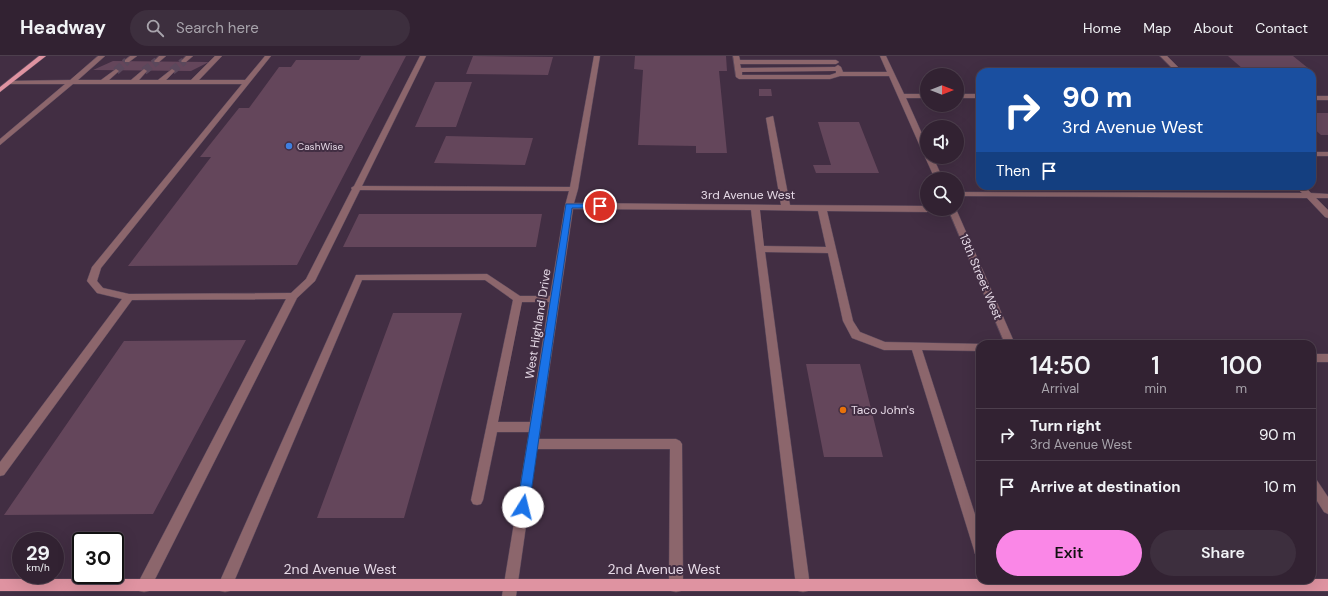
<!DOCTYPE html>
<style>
:root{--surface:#322232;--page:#3d2f3e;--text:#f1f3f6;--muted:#a8a4ac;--line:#4d3f4d;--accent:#fa87e7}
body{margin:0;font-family:"DM Sans",sans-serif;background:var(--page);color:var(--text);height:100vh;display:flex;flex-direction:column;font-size:15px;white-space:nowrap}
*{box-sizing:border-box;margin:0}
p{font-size:13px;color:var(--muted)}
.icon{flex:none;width:22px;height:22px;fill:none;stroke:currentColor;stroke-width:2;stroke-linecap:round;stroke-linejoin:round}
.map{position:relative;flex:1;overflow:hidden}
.panel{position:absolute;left:976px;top:284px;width:340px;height:244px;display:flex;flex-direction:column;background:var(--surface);border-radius:12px;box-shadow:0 4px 16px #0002,0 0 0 1px var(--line)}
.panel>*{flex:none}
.hud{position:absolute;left:976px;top:12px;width:340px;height:122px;border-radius:12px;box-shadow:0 4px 16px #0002,0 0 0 1px var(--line);background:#1a4fa0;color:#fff;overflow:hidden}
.needle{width:26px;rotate:90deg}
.buttons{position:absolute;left:920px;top:12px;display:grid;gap:8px}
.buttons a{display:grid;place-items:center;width:44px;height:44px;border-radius:50%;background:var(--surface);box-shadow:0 4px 16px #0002,0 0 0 1px var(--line);font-size:20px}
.speed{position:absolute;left:12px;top:476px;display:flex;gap:8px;font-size:20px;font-weight:700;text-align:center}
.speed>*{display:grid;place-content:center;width:52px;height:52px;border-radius:50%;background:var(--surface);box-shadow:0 4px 16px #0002,0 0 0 1px var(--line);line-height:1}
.speed small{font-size:10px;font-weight:400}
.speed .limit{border:2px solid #111;border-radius:6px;background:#fff;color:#111}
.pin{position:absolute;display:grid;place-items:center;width:34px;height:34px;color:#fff;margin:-17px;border:2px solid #fff;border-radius:50%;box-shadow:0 1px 4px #0007}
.me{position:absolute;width:44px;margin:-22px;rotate:9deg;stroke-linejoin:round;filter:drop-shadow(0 0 3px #0008)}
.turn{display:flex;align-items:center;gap:14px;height:84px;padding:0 20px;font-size:18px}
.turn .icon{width:52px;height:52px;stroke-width:2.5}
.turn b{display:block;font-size:28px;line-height:34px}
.then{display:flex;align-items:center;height:38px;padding:0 20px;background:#0003;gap:8px;font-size:15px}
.eta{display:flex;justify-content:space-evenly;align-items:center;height:68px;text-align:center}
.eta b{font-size:24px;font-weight:600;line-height:28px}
.action{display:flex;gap:8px;margin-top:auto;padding:8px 20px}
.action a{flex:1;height:46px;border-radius:24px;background:var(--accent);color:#111;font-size:16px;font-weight:600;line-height:46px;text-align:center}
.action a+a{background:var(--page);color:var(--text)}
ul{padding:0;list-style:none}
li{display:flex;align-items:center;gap:12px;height:52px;padding:0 20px;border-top:1px solid var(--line)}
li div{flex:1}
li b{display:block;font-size:15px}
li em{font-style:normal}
header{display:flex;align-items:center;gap:24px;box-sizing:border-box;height:56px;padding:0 20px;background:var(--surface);border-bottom:1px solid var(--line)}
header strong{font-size:19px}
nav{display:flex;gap:22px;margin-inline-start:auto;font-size:14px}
.search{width:280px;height:36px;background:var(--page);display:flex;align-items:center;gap:10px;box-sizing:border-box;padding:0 14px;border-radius:22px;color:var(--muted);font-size:15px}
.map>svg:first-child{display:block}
.building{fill:#64465b}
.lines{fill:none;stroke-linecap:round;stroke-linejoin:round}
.minor-tunnel{stroke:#5b485c;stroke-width:8;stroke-dasharray:8 3.5;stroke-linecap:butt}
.minor-casing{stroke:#5c4a5d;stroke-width:1}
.major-casing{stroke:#5c4a5d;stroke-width:1}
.minor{fill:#8c666c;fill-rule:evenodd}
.major{fill:#df93a1;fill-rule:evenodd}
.route{fill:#1a73e8;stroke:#114b97}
.shop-dot{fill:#3f7fe0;stroke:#422e43;stroke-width:1.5}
.food-dot{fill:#e8710a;stroke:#422e43;stroke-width:1.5}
.labels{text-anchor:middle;stroke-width:4;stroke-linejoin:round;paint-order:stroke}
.far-poi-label{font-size:10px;fill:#e6dae7;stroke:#422e43;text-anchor:start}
.street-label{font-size:12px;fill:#e6dae7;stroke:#422e43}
.poi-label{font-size:12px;fill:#e6dae7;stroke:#422e43;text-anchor:start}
.near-street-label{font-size:14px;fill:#e6dae7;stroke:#422e43}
</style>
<header>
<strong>Headway</strong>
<div class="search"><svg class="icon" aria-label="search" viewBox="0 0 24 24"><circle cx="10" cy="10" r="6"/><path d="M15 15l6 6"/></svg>Search here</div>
<nav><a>Home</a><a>Map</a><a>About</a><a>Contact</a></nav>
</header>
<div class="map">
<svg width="1328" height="540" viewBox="0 0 1328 540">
<rect width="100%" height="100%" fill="#422e43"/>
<path class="building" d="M 361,0 L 406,0 L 297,209 L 128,210 L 211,101 L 200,101 L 239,52 L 249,52 L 279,11 L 291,11 L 296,4 L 359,4 Z
M 473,0 L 553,1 L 548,19 L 466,18 Z
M 635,0 L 726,0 L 727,15 L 719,15 L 727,97 L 696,97 L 696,90 L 638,89 L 643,14 L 634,13 Z
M 1228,0 L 1293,0 L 1308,12 L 1294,12 L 1298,16 L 1243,13 Z
M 113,5 L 209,6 L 191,15 L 93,14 Z
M 435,26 L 472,26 L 456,71 L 415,71 Z
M 759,33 L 771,33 L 772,40 L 759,40 Z
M 1312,57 L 1328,57 L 1328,79 L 1321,79 L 1312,71 Z
M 818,66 L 859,66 L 879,117 L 816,117 L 813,109 L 831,109 Z
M 446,80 L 533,82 L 525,109 L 434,107 Z
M 359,158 L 542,158 L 536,191 L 343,191 Z
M 393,257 L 462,257 L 404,462 L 317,462 Z
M 246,284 L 153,458 L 4,459 L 124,285 Z
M 806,308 L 860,308 L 883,401 L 824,401 Z"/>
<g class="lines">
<path class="minor-tunnel" d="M 116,15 L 127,5
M 144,15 L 157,5
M 172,15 L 184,5"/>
<defs>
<path id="minor" d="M 98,0 L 105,0 L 78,24 L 101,24 L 116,13 L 119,15 L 109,24 L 131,24 L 144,13 L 147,15 L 139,24 L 158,24 L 172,13 L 175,15 L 166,24 L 191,24 L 215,0 L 222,0 L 199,24 L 245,24 L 265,0 L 271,0 L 101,212 L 97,225 L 103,232 L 129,238 L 291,237 L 306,223 L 352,133 L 351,132 L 354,130 L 420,0 L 426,0 L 362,130 L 570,131 L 594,0 L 600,0 L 578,133 L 574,147 L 781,149 L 766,62 L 773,60 L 790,149 L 927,150 L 927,153 L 931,153 L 927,156 L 827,155 L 853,265 L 860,276 L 885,286 L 983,288 L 980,288 L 980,295 L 922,294 L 980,474 L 980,500 L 975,498 L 974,494 L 912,294 L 884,294 L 852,282 L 843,265 L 828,197 L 765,196 L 810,530 L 808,535 L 803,536 L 798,535 L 796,530 L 751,154 L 573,153 L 539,383 L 676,383 L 680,385 L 682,388 L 683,530 L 681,535 L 676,536 L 671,535 L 669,530 L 670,393 L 537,393 L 516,540 L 502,540 L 529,376 L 497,376 L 483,444 L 481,448 L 477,449 L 473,448 L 471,444 L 513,244 L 485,224 L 362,224 L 230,535 L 225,536 L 220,535 L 218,530 L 220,525 L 356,219 L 487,218 L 520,240 L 550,240 L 565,150 L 569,135 L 360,134 L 315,225 L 297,242 L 149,535 L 144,536 L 139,535 L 137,530 L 139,525 L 286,243 L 132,244 L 4,419 L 0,420 L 0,406 L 122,243 L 97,237 L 87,225 L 92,211 L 242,28 L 73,28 L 0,89 L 0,83 L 65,28 L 10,28 L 8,27 L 8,25 L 70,24 ZM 760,154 L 818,155 L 826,191 L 764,190 ZM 522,246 L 549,246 L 530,366 L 498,366 Z
M 130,0 L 137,0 L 129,6 L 125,6 L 125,4 Z
M 159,0 L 166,0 L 159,6 L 155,6 L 154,5 Z
M 186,0 L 193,0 L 186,6 L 182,6 L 181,5 Z
M 733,0 L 739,0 L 740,4 L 836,4 L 839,6 L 836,8 L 740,8 L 741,12 L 835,11 L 838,9 L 841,11 L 843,16 L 887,16 L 880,0 L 886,0 L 904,38 L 927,38 L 927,42 L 906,42 L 927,89 L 927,101 L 933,101 L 943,123 L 935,123 L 925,101 L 927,99 L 923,97 L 889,20 L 840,20 L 830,23 L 739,23 L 736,21 ZM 836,15 L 836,17 L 830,19 L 742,19 L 742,16 Z
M 1160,0 L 1167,0 L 1183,16 L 1176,16 Z
M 957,38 L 980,38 L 980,42 L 957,42 Z
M 1312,40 L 1328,40 L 1328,44 L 1312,44 Z
M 1312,96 L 1328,96 L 1328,100 L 1312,100 Z
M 1295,130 L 1304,130 L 1311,137 L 1328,138 L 1328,142 L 1316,142 L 1328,154 L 1328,162 L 1325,161 L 1307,142 L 957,140 L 957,136 L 1302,137 Z
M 948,153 L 956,153 L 1015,288 L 1005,288 Z
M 1312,298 L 1328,298 L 1328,306 L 1312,306 Z
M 1312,422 L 1316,423 L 1328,441 L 1328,458 L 1324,456 L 1312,437 Z"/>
<path id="major" d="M 39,0 L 46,0 L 0,36 L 0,31 Z
M 0,523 L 980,523 L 980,524 L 1312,524 L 1312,523 L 1328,523 L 1328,535 L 0,535 Z"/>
</defs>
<use href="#minor" class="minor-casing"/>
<use href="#major" class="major-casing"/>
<use href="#minor" class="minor"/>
<use href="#major" class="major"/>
</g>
<path class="route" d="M 566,148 L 600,148 L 604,150 L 600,152 L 572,152 L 529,451 L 527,454 L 523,456 L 519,454 L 517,451 Z"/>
<circle class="shop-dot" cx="289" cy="90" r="4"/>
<circle class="food-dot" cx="843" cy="354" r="4"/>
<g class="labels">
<g class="far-poi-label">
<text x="297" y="94">CashWise</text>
</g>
<g class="street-label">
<text x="748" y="143">3rd Avenue West</text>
<text transform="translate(981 221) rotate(67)" y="4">13th Street West</text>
<text transform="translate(538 268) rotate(-81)" y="4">West Highland Drive</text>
</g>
<g class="poi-label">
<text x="851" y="358">Taco John's</text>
</g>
<g class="near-street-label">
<text x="340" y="518">2nd Avenue West</text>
<text x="664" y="518">2nd Avenue West</text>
</g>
</g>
</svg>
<div class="buttons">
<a><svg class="needle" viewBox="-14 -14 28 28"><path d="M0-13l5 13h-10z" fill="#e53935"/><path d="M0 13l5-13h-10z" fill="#a8a4ac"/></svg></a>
<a><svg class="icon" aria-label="sound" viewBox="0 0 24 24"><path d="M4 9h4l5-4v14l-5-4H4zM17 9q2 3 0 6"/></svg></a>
<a><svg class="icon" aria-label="search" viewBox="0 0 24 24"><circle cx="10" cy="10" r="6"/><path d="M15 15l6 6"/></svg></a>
</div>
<div class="speed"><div>29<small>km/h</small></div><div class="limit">30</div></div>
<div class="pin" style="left:600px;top:150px;background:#d93025"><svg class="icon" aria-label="arrive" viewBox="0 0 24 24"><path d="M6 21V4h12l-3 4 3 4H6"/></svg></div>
<svg class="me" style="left:523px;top:451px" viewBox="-20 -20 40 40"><circle r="19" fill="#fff"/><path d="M0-13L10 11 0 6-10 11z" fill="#1a73e8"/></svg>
<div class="hud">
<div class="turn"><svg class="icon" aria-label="right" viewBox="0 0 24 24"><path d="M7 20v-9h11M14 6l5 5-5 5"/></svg><div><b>90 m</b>3rd Avenue West</div></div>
<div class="then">Then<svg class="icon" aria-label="arrive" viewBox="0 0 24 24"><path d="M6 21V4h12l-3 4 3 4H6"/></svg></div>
</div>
<section class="panel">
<div class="eta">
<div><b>14:50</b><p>Arrival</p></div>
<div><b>1</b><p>min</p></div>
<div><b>100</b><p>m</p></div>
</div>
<ul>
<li><svg class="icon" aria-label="right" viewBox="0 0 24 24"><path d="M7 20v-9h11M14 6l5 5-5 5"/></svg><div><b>Turn right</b><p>3rd Avenue West</p></div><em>90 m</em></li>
<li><svg class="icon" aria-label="arrive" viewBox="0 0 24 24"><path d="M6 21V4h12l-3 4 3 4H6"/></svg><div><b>Arrive at destination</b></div><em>10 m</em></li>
</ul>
<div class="action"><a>Exit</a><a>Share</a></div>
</section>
</div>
